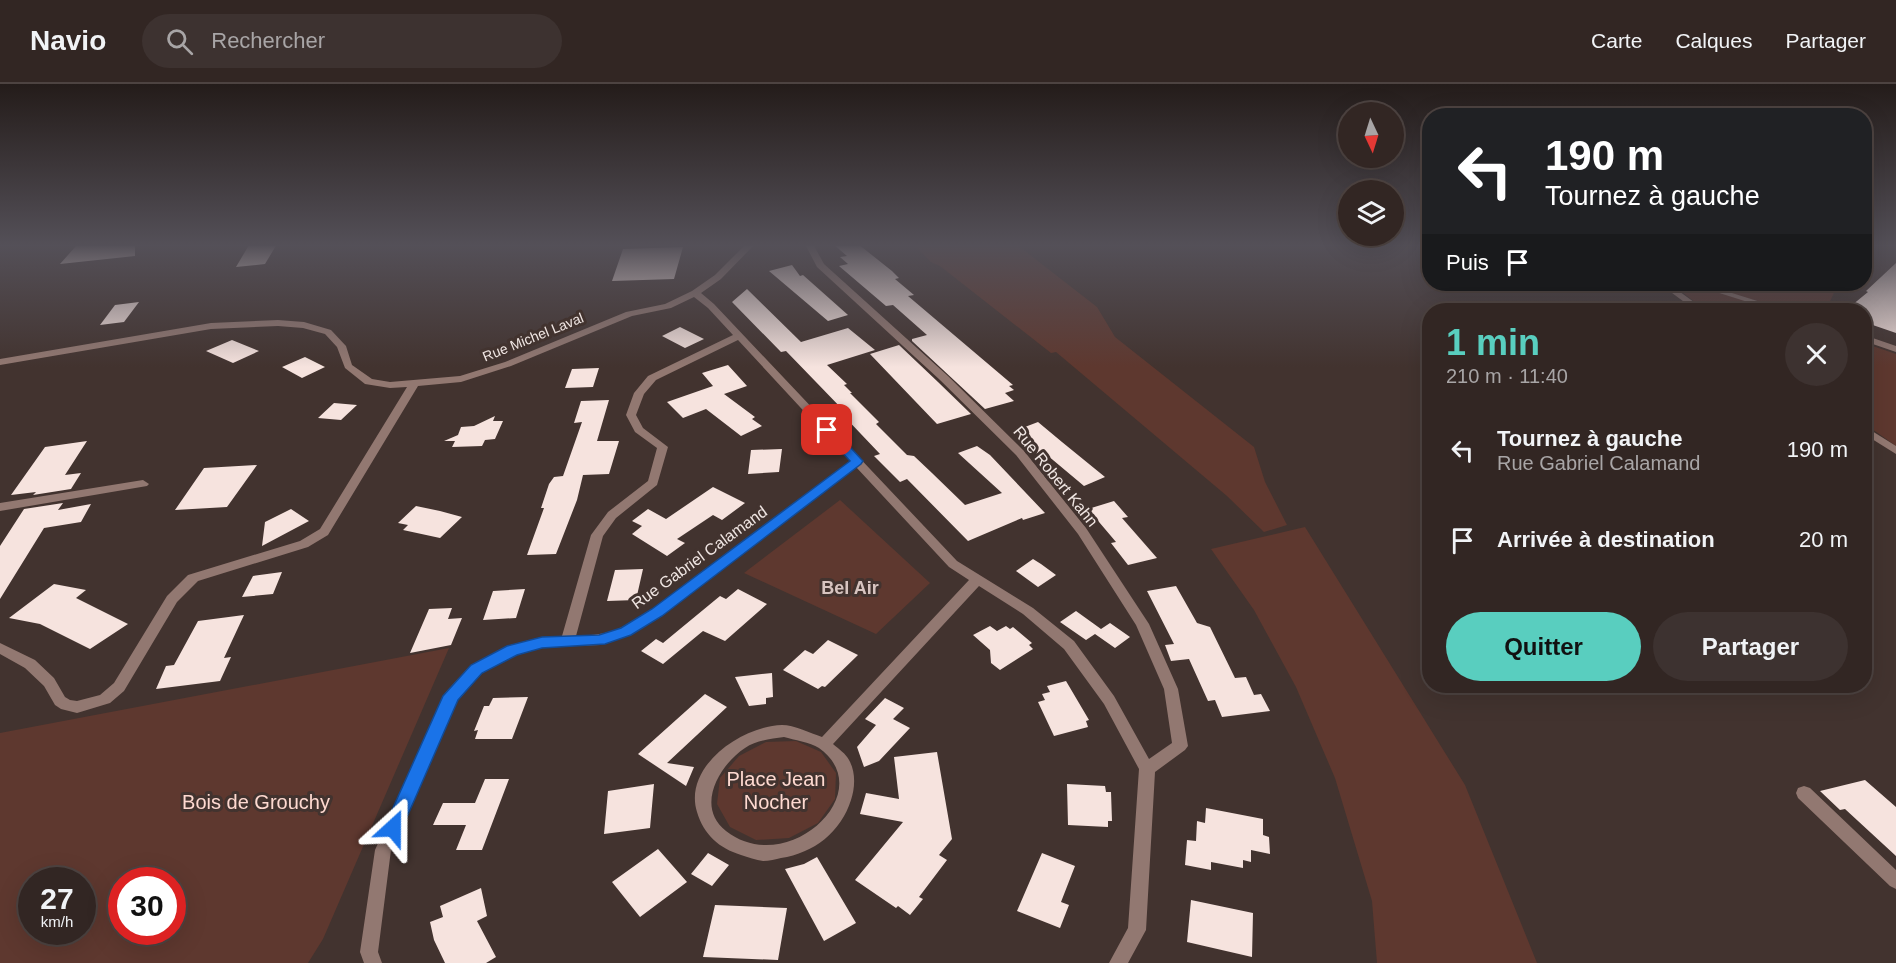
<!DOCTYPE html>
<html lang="fr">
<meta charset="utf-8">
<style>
:root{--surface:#322623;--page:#3d3230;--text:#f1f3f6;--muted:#a8a5a6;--line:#4d4341;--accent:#59cebf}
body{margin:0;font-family:Arial,sans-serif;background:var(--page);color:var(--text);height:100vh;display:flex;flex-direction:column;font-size:22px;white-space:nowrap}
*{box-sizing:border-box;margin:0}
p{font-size:20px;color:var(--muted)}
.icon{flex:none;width:33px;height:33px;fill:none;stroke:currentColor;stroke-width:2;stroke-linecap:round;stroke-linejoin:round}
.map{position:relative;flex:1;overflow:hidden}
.details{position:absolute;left:1422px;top:219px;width:450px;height:390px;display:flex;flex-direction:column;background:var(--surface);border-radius:24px;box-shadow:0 6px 24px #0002,0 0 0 2px var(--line)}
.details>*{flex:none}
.hud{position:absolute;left:1422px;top:24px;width:450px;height:183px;border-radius:24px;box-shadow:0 6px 24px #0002,0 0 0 2px var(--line);background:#202124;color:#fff;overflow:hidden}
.needle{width:39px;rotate:176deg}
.fabs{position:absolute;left:1338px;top:18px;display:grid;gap:12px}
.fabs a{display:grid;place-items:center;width:66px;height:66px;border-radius:50%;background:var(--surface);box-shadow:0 6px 24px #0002,0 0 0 2px var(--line);font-size:30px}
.speed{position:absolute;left:18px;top:783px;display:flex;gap:12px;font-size:30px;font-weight:700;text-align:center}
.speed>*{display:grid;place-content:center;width:78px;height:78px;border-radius:50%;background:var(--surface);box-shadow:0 6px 24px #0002,0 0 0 2px var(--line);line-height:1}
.speed small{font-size:15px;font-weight:400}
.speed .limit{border:9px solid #d22;background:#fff;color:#111}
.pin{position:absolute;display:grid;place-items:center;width:51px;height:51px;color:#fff;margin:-26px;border-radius:12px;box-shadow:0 3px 9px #0006}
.me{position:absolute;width:66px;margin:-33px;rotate:24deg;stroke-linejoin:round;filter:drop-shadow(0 0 4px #0008)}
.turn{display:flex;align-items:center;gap:21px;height:126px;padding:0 24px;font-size:27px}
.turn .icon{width:78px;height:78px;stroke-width:2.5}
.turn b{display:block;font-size:42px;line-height:51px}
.then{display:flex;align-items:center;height:57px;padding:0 24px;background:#0003;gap:12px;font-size:22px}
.round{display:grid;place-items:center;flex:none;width:63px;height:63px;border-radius:32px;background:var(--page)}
.headline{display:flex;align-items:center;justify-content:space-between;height:102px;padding:0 24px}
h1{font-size:36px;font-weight:600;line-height:45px;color:var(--accent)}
.action{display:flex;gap:12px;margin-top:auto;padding:12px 24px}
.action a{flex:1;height:69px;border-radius:36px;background:var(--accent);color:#111;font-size:24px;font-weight:600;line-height:69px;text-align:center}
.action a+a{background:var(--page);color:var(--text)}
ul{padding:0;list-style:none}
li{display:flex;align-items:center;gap:18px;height:90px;padding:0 24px}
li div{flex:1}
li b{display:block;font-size:22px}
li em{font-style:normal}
header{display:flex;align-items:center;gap:36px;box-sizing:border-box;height:84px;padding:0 30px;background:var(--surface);border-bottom:2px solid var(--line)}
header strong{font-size:28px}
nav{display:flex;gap:33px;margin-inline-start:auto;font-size:21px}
.search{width:420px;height:54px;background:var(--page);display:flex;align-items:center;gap:15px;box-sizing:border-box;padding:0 21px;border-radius:33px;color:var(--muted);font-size:22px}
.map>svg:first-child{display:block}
.green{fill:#5e382f;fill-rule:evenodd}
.building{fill:#f6e3de}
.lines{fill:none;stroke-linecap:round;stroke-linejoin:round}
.street{fill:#927871;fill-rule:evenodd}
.route{fill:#1a73e8;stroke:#114b97;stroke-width:1.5}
.labels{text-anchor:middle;stroke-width:6;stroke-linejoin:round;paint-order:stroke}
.far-street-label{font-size:14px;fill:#f0e6e3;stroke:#42332f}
.street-label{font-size:16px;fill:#f0e6e3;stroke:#42332f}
.neighbourhood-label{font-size:18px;font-weight:bold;fill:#d7c4c0;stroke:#42332f}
.near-park-label{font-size:20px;fill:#fed9d0;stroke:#42332f}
</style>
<header>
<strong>Navio</strong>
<div class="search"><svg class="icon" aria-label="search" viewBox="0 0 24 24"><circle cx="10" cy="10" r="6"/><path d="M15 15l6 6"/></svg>Rechercher</div>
<nav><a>Carte</a><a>Calques</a><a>Partager</a></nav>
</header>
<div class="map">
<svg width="1896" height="879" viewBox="0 0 1896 879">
<rect width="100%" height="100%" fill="#42332f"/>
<path class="green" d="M 913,160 L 1016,160 L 1097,223 L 1115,253 L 1254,363 L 1265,398 L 1287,441 L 1264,448 L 1227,412 L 1056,268 L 1051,269 L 940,182 L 931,178 Z
M 1672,200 L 1838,200 L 1826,226 L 1790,226 L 1701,201 L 1773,226 L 1705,226 Z
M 1864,259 L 1896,270 L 1896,362 L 1865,340 Z
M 840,416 L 930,499 L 876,550 L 744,489 Z
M 1305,443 L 1465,701 L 1537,879 L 1377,879 L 1372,817 L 1335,694 L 1296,603 L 1254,526 L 1211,465 Z
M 449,564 L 323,855 L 308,879 L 0,879 L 0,649 ZM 82,796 L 82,848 L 32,848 L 32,796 ZM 172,796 L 172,848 L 122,848 L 122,796 Z
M 796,657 L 821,668 L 836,689 L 835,715 L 818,739 L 789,754 L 756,756 L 730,743 L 717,720 L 720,694 L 739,672 L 766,658 Z"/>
<path class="building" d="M 83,160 L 135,160 L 135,172 L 60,180 L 76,162 Z
M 277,160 L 265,180 L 236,183 L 249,161 Z
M 833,160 L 858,160 L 892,187 L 899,194 L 895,195 L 914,211 L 908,212 L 1013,301 L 1009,302 L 1014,306 L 1005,309 L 1014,317 L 985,325 L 912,257 L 912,255 L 927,251 L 893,221 L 886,222 L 839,182 L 848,180 L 840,173 L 847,172 Z
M 683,163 L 674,195 L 612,197 L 623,165 Z
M 1896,179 L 1896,249 L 1864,238 L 1864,226 L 1846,226 L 1868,208 L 1866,207 Z
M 792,181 L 800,192 L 803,191 L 848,231 L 828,237 L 769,187 Z
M 747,205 L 801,258 L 848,244 L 875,266 L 827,281 L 847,300 L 844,301 L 852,309 L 850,309 L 879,338 L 876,340 L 907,371 L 914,372 L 932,389 L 965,421 L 1002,409 L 958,369 L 977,362 L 990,371 L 1045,429 L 1023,436 L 1022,434 L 968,457 L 907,395 L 900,398 L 874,372 L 880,370 L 841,329 L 845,328 L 786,267 L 781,268 L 732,218 Z
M 139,218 L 124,238 L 100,241 L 115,221 Z
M 680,243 L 704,255 L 685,264 L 662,252 Z
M 232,256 L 259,267 L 233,279 L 206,267 Z
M 899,261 L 938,298 L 971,330 L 937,340 L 870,270 Z
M 305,273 L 325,283 L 302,294 L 282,283 Z
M 728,281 L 747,302 L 724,310 L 755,333 L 752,335 L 762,342 L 741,352 L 706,325 L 683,334 L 667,318 L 713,302 L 702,289 Z
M 599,284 L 593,303 L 565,304 L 572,285 Z
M 609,316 L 597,357 L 619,357 L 609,390 L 583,391 L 577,416 L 556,470 L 527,471 L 544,424 L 541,424 L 549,400 L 554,393 L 563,392 L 582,338 L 574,339 L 581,317 Z
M 334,319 L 357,321 L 341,336 L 318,334 Z
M 495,332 L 493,337 L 503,337 L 495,355 L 485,356 L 482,362 L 452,363 L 455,357 L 444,357 L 458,351 L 461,343 L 474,342 Z
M 1038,338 L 1062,358 L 1105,393 L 1084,402 L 1047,371 L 1035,376 L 1038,365 L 1017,346 Z
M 87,357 L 65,391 L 81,389 L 71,405 L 33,411 L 36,408 L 11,411 L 45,363 Z
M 782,365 L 779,388 L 748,390 L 751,366 Z
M 257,381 L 227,423 L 175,426 L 204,384 Z
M 713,403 L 745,419 L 722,436 L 713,431 L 677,455 L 685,459 L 667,472 L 632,450 L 642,442 L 632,437 L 648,425 L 666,435 Z
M 1114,417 L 1128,433 L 1122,434 L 1157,474 L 1128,481 L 1111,459 L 1116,458 L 1088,425 Z
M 63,419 L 58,426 L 91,420 L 81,438 L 44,444 L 0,515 L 0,462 L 24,425 Z
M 416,422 L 440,427 L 462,433 L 440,454 L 403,446 L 408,441 L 398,439 Z
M 291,425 L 309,437 L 262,462 L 265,438 Z
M 1033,475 L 1041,480 L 1056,491 L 1038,503 L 1016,487 Z
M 643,485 L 636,516 L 607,517 L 615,486 Z
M 282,488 L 273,510 L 242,513 L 253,492 Z
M 54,500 L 86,506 L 76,514 L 128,540 L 90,565 L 40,540 L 9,534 Z
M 1176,502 L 1197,539 L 1210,543 L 1235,594 L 1246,593 L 1254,611 L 1261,610 L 1270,627 L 1222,633 L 1215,616 L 1208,617 L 1189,575 L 1171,577 L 1165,561 L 1174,560 L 1147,507 Z
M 525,505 L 516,534 L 483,536 L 493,507 Z
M 738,505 L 767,520 L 725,557 L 703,547 L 663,580 L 641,567 L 656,555 L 663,559 L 720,512 L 726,515 Z
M 452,524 L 448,535 L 462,534 L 451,561 L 410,569 L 429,525 Z
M 1076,527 L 1101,545 L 1110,539 L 1130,553 L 1115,564 L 1095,550 L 1086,556 L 1060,538 Z
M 244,531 L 224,574 L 231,573 L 220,597 L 156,605 L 166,582 L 174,581 L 198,537 Z
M 990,542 L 997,547 L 1006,542 L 1010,545 L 1013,543 L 1032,559 L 1029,561 L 1033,565 L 1000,586 L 991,579 L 990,566 L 973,551 Z
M 828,556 L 858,571 L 825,603 L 822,602 L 818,605 L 783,586 L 805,566 L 813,570 Z
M 772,589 L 773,613 L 766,614 L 766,620 L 749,622 L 735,593 Z
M 1066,597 L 1089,636 L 1086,637 L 1088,643 L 1054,652 L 1038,618 L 1045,616 L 1042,610 L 1050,608 L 1047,602 Z
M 705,610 L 727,623 L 667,679 L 694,683 L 686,702 L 638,670 Z
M 528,613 L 512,655 L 475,655 L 478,646 L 474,647 L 484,622 L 489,622 L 493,614 Z
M 885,614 L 904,624 L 893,635 L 910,644 L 879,677 L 864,683 L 857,663 L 876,641 L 865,635 Z
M 937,668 L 952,755 L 939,771 L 947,776 L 919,813 L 923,815 L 910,831 L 898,822 L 896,824 L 855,796 L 903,738 L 860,730 L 866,709 L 899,715 L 894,673 Z
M 485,695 L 509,695 L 482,766 L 456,766 L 466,741 L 433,741 L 443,719 L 475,719 Z
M 1865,696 L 1896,723 L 1896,772 L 1845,725 L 1840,726 L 1820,707 Z
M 654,700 L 650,744 L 604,750 L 608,707 Z
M 1067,700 L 1105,702 L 1106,708 L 1111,708 L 1112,737 L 1108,737 L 1108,743 L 1068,741 Z
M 1206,724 L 1263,735 L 1263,751 L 1269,753 L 1270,770 L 1251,766 L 1251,778 L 1243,776 L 1243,784 L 1211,778 L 1211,786 L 1185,781 L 1187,756 L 1196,757 L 1197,737 L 1205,739 Z
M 658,765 L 687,798 L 640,833 L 612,798 Z
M 708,769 L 729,781 L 712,802 L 691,790 Z
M 1042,769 L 1075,782 L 1061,818 L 1069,821 L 1060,844 L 1017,827 Z
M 817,773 L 856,839 L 824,857 L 785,785 L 804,780 Z
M 481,804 L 487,832 L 477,837 L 496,873 L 486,879 L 445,879 L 434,856 L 430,838 L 443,833 L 440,822 Z
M 1191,816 L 1253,829 L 1252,873 L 1187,858 Z
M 715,821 L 787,824 L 778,876 L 703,873 Z"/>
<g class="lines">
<path class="street" d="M 746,160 L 755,160 L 721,195 L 701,209 L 714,220 L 957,477 L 1033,524 L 1074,557 L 1114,612 L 1149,675 L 1172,659 L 1164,605 L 1136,541 L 1078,450 L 1016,371 L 940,296 L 817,183 L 805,160 L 813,160 L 824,180 L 948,292 L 1024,367 L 1086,444 L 1149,540 L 1178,605 L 1188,662 L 1185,666 L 1155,688 L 1146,846 L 1128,879 L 1109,879 L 1128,844 L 1139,685 L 1104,620 L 1064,565 L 1023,530 L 979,502 L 833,660 C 839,665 846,670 849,676 C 856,688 855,704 851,716 C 841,748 814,769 781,774 C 776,775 769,777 763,777 C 756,776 748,773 741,771 C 719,764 704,751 697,728 C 683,683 741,642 782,641 C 794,641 810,649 822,653 L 969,496 L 949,483 L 856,383 L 662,532 L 631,551 L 600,561 L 542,563 L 516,570 L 481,589 L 457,615 L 391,766 L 378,868 L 382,879 L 364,879 L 360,868 L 375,766 L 446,608 L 471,581 L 507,562 L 542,553 L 562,552 L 591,451 L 608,428 L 648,397 L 657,364 L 635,348 L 626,331 L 634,309 L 648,292 L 733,251 L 708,224 L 694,213 L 671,224 L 632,232 L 511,282 L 461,298 L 418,302 L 328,451 L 308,463 L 198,497 L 177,518 L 124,607 L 110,619 L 77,629 L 61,625 L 55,621 L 44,602 L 25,584 L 0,570 L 0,559 L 35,576 L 54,594 L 65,613 L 70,616 L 77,617 L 100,611 L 114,599 L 167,512 L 188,491 L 300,457 L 320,445 L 407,303 L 390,304 L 365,300 L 345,284 L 337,263 L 325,250 L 303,244 L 278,242 L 211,245 L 0,281 L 0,275 L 211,239 L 278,236 L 304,238 L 331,246 L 346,262 L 352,281 L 372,295 L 390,298 L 460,292 L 505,278 L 626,228 L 665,220 L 692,207 L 715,191 ZM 738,256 L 850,377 L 652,526 C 622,544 613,551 576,552 L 603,452 L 616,434 L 657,401 L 668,363 L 643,344 L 636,331 L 644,310 L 656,296 ZM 784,653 C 794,656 810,658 819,664 C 881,708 787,795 726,747 C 695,723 719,681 745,664 C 756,656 771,655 784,653 Z
M 1660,200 L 1669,200 L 1705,226 L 1695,226 Z
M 1691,200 L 1703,200 L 1786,226 L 1773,226 Z
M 1864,251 L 1896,262 L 1896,268 L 1864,257 Z
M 1864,342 L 1896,362 L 1896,370 L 1864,350 Z
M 143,396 L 149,400 L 147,402 L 0,427 L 0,419 Z
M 1804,702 L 1810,704 L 1896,786 L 1896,805 L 1890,802 L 1798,714 L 1796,709 L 1798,704 Z"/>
</g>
<linearGradient id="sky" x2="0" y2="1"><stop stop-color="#241c1a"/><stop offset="0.57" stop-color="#545058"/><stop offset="1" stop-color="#545058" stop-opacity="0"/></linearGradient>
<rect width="1896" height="283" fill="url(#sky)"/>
<path class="route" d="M 827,342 L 832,343 L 861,375 L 863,377 L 861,380 L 662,532 L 631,551 L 605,560 L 542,564 L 517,571 L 482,589 L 458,616 L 400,749 L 393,752 L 387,749 L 384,744 L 443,612 L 471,581 L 507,562 L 542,553 L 599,551 L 621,544 L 652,525 L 850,377 L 821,346 Z"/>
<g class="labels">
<g class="far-street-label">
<text transform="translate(533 253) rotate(-22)" y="5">Rue Michel Laval</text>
</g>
<g class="street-label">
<text transform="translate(1056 392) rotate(51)" y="6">Rue Robert Kahn</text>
<text transform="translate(699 473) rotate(-36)" y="6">Rue Gabriel Calamand</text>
</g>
<g class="neighbourhood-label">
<text x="850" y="510">Bel Air</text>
</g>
<g class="near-park-label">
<text x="776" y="702">Place Jean<tspan x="776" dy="23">Nocher</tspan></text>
<text x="256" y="725">Bois de Grouchy</text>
</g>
</g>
</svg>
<div class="fabs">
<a><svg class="needle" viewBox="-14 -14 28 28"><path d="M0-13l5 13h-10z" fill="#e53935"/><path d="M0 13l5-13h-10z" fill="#a8a5a6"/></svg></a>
<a><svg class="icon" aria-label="layers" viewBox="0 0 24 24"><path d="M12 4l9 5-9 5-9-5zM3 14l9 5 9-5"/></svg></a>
</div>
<div class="speed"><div>27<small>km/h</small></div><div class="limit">30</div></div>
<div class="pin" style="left:827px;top:346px;background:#d93025"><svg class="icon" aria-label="arrive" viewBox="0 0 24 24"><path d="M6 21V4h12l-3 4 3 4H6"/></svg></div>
<svg class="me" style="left:393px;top:744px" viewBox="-20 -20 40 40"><path d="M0-17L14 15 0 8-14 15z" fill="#1a73e8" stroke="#fff" stroke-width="4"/></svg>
<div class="hud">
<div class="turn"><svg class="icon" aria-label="left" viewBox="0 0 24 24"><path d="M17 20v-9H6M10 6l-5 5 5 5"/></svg><div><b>190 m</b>Tournez à gauche</div></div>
<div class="then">Puis<svg class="icon" aria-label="arrive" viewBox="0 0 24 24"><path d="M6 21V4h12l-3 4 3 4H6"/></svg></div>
</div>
<section class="details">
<div class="headline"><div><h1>1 min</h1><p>210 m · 11:40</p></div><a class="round"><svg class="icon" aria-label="close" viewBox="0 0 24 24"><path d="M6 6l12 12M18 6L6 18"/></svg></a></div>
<ul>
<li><svg class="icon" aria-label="left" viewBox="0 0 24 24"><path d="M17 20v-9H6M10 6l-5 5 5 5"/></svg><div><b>Tournez à gauche</b><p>Rue Gabriel Calamand</p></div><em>190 m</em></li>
<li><svg class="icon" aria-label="arrive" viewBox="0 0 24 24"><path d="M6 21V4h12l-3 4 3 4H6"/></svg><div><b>Arrivée à destination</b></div><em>20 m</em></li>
</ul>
<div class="action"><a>Quitter</a><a>Partager</a></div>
</section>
</div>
